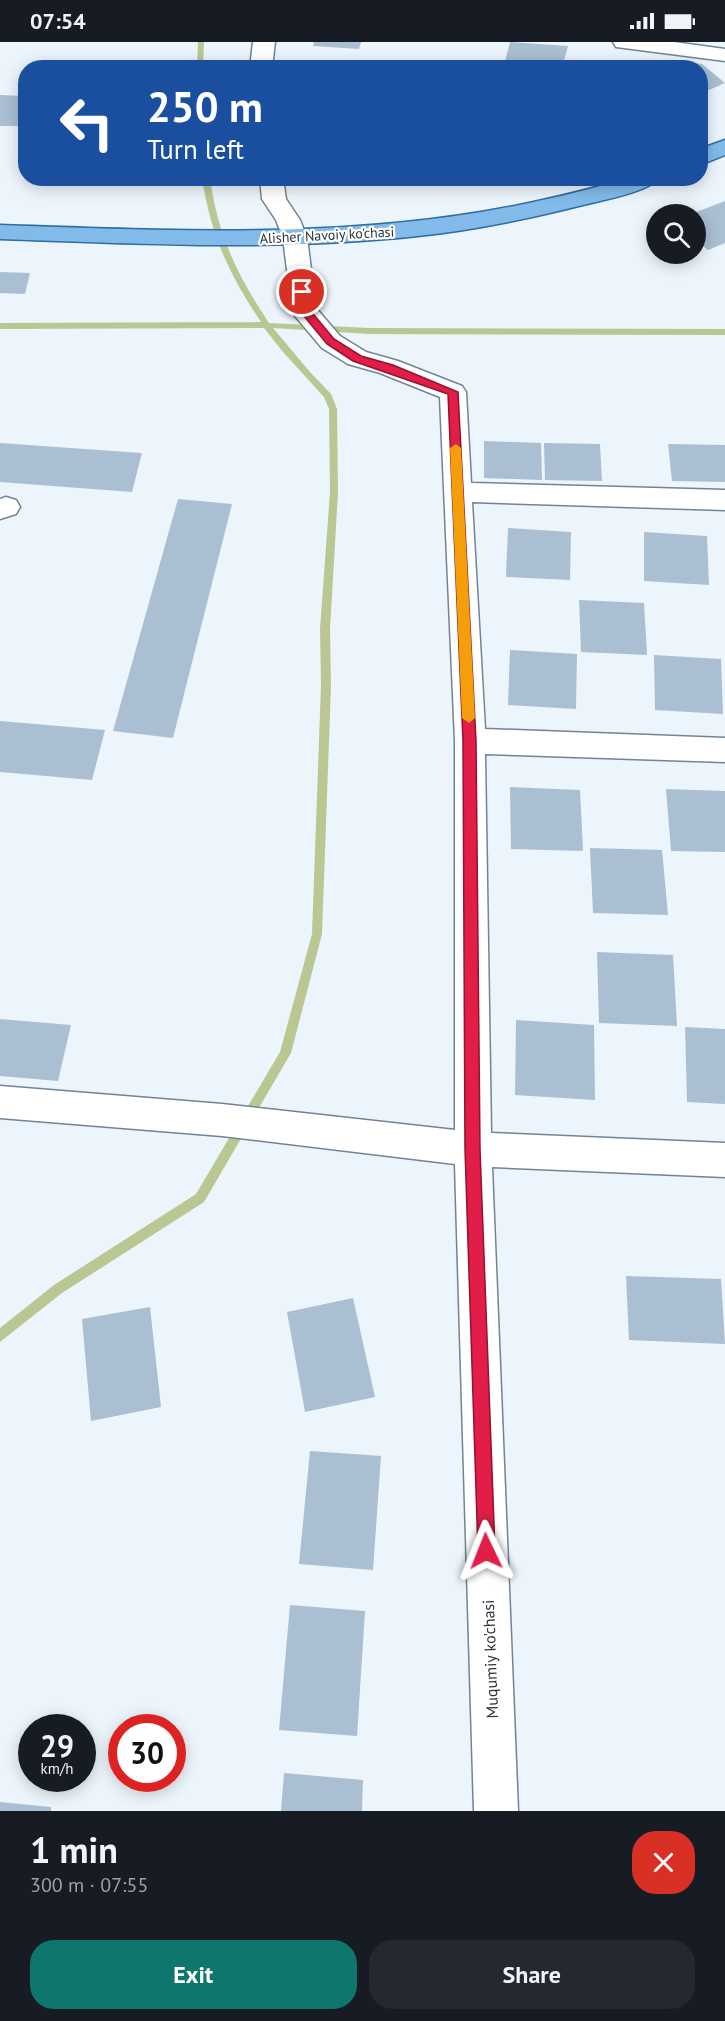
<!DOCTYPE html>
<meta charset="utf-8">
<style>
:root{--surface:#171b24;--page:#242831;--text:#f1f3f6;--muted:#9ea1a6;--accent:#0f766e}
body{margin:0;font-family:"PT Sans",sans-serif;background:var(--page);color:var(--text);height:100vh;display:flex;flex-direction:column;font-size:22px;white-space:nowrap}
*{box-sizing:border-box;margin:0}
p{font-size:20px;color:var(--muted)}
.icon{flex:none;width:33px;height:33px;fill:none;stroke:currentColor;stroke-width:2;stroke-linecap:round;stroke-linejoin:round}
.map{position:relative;height:1769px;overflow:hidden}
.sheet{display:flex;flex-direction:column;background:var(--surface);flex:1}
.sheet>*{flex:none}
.hud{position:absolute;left:18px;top:18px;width:690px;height:126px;border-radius:24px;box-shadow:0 3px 15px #0003;background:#1a4fa0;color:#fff;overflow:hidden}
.fabs{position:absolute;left:646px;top:162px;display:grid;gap:12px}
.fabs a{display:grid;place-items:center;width:60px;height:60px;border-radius:50%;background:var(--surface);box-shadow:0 3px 15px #0003;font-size:30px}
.speed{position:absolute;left:18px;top:1672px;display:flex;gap:12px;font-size:30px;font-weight:700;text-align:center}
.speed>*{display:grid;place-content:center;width:78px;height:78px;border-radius:50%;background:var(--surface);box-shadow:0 3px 15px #0003;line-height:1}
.speed small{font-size:15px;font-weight:400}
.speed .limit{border:9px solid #d22;background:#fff;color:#111}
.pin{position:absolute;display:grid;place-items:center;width:51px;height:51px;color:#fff;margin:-26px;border:3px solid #fff;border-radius:50%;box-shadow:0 2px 6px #0007}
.me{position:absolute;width:66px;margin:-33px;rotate:358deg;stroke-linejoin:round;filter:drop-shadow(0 0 4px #0008)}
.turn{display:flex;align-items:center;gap:21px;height:126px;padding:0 30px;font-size:27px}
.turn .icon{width:78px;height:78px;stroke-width:2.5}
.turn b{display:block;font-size:42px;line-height:51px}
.round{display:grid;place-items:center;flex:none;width:63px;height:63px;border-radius:24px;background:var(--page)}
.head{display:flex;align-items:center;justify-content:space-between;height:102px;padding:0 30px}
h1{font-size:36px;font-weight:800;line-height:45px}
.cta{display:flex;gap:12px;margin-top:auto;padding:12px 30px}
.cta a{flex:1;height:69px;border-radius:24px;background:var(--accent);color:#fff;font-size:24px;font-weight:800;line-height:69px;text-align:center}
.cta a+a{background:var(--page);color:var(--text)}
.status{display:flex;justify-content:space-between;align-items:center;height:42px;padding:0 30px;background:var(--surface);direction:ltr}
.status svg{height:16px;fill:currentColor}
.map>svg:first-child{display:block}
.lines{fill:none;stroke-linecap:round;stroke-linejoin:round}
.stream{fill:#bbc792;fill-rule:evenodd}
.building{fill:#abbfd3}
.minor-casing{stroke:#718496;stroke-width:3}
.major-casing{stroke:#2e6ea2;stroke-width:3}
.minor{fill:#fff;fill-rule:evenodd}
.major{fill:#82bbe9;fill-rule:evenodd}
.route{fill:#e11d48;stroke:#92132f;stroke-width:1.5}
.slow{fill:#f59e0b}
.labels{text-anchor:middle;stroke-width:4.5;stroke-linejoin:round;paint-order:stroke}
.far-street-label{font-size:14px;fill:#2b333b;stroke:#fff}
.street-label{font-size:16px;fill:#2b333b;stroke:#fff}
</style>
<div class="status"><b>07:54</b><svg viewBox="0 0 49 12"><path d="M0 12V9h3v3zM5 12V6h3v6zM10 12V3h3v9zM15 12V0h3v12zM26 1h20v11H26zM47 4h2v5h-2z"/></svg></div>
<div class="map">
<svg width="725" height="1769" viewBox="0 0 725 1769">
<rect width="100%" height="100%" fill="#ecf4fc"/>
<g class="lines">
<path class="stream" d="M 198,0 L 204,0 L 203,26 L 197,26 Z
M 202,136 L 210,136 C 218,194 237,233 269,281 L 369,286 L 725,287 L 725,293 L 369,292 L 273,286 L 310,330 L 331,352 L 337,367 L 338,450 L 330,587 L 331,644 L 322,892 L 291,1011 L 204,1160 L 62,1251 L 0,1300 L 0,1286 L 54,1243 L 196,1152 L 280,1010 L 312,892 L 321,644 L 320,587 L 330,450 L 329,367 L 324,355 L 283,310 L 264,286 L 0,287 L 0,281 L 261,280 C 229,232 211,194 202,136 Z"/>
</g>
<path class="building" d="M 314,0 L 361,0 L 359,7 L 313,4 Z
M 510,0 L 568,4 L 562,26 L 504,23 Z
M 685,20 L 702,22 L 725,41 L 700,52 L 700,26 L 673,25 Z
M 0,53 L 26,54 L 26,84 L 0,84 Z
M 725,159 L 725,201 L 708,208 L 696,198 L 696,172 L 691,172 Z
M 0,230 L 30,231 L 25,252 L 0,251 Z
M 484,399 L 541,401 L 542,438 L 484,436 Z
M 0,401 L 142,411 L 132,450 L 0,440 Z
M 544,401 L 600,402 L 602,439 L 545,438 Z
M 668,402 L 725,403 L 725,440 L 672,439 Z
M 178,457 L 232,462 L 173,696 L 113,689 Z
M 508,486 L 571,490 L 570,538 L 506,535 Z
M 644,490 L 707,494 L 709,543 L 644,539 Z
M 579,558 L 644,561 L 647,613 L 581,610 Z
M 510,608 L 577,612 L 576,667 L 508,663 Z
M 654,613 L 721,617 L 723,672 L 655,668 Z
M 0,679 L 105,688 L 92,738 L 0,730 Z
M 510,745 L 580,748 L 583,809 L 511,807 Z
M 666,747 L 725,749 L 725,810 L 671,809 Z
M 590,806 L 662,808 L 668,873 L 593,871 Z
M 597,910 L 673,913 L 677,984 L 599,981 Z
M 0,977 L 71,983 L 58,1039 L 0,1034 Z
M 516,978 L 594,983 L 595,1058 L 515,1053 Z
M 685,985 L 725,987 L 725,1062 L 687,1060 Z
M 626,1234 L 721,1237 L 725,1302 L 629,1298 Z
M 353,1256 L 375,1355 L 305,1370 L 287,1270 Z
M 150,1265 L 161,1365 L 91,1379 L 82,1277 Z
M 310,1409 L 381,1414 L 373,1528 L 299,1522 Z
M 290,1563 L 365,1569 L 357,1694 L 279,1688 Z
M 284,1731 L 363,1738 L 362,1769 L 281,1769 Z
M 0,1760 L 51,1765 L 51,1769 L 0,1769 Z"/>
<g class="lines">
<defs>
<path id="minor" d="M 253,0 L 275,0 L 272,26 L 250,26 Z
M 613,0 L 674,0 L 725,7 L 725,19 L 624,6 L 616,5 Z
M 260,136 L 283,136 L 286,157 L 300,178 L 307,196 L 316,266 L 340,294 L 366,310 L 398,319 L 462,344 L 466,350 L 471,441 L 725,448 L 725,468 L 472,460 L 485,687 L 725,696 L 725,720 L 485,712 L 491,1091 L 725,1101 L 725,1135 L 492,1125 L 518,1769 L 474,1769 L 455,1122 L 222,1094 L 0,1076 L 0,1044 L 222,1062 L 455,1088 L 455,699 L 440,355 L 380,331 L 348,322 L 322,306 L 295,274 L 292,268 L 283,196 L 276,178 L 262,157 Z
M 6,455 L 16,458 L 20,465 L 16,472 L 0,477 L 0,457 Z"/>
<path id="major" d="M 725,98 L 725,113 L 700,123 L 700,107 Z
M 626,136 L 659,136 C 650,149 604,158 587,162 C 532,176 475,188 418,194 C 279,209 139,202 0,197 L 0,183 C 177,189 355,198 529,161 C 561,154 594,147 626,136 Z"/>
</defs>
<use href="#minor" class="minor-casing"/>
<use href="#major" class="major-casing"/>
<use href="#minor" class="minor"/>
<use href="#major" class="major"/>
</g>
<path class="route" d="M 298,247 L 306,247 L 309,267 L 334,297 L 361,314 L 393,323 L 458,350 L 476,699 L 480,1107 L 495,1509 L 492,1515 L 486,1517 L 480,1515 L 478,1509 L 465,1107 L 463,699 L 448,352 L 353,319 L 327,302 L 299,268 Z"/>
<path class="slow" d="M 456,402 L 461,406 L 475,676 L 469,681 L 462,676 L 450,406 Z"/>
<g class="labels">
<g class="far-street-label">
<text transform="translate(327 193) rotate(-3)" y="5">Alisher Navoiy ko'chasi</text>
</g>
<g class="street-label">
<text transform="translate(490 1617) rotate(-92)" y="6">Muqumiy ko'chasi</text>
</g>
</g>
</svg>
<div class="fabs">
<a><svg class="icon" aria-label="search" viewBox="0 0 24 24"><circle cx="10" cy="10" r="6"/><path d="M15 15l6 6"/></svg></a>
</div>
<div class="speed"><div>29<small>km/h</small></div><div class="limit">30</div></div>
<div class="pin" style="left:302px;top:250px;background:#d93025"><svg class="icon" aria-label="arrive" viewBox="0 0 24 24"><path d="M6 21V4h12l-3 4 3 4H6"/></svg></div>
<svg class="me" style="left:486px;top:1509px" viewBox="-20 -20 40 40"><path d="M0-17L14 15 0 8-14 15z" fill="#e11d48" stroke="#fff" stroke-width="4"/></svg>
<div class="hud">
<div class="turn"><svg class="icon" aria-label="left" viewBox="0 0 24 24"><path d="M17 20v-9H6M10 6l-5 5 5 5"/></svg><div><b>250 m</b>Turn left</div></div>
</div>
</div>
<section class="sheet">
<div class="head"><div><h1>1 min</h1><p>300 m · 07:55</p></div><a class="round" style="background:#d93025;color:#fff"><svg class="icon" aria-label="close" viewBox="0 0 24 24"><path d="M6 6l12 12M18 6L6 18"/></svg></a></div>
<div class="cta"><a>Exit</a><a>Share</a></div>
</section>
